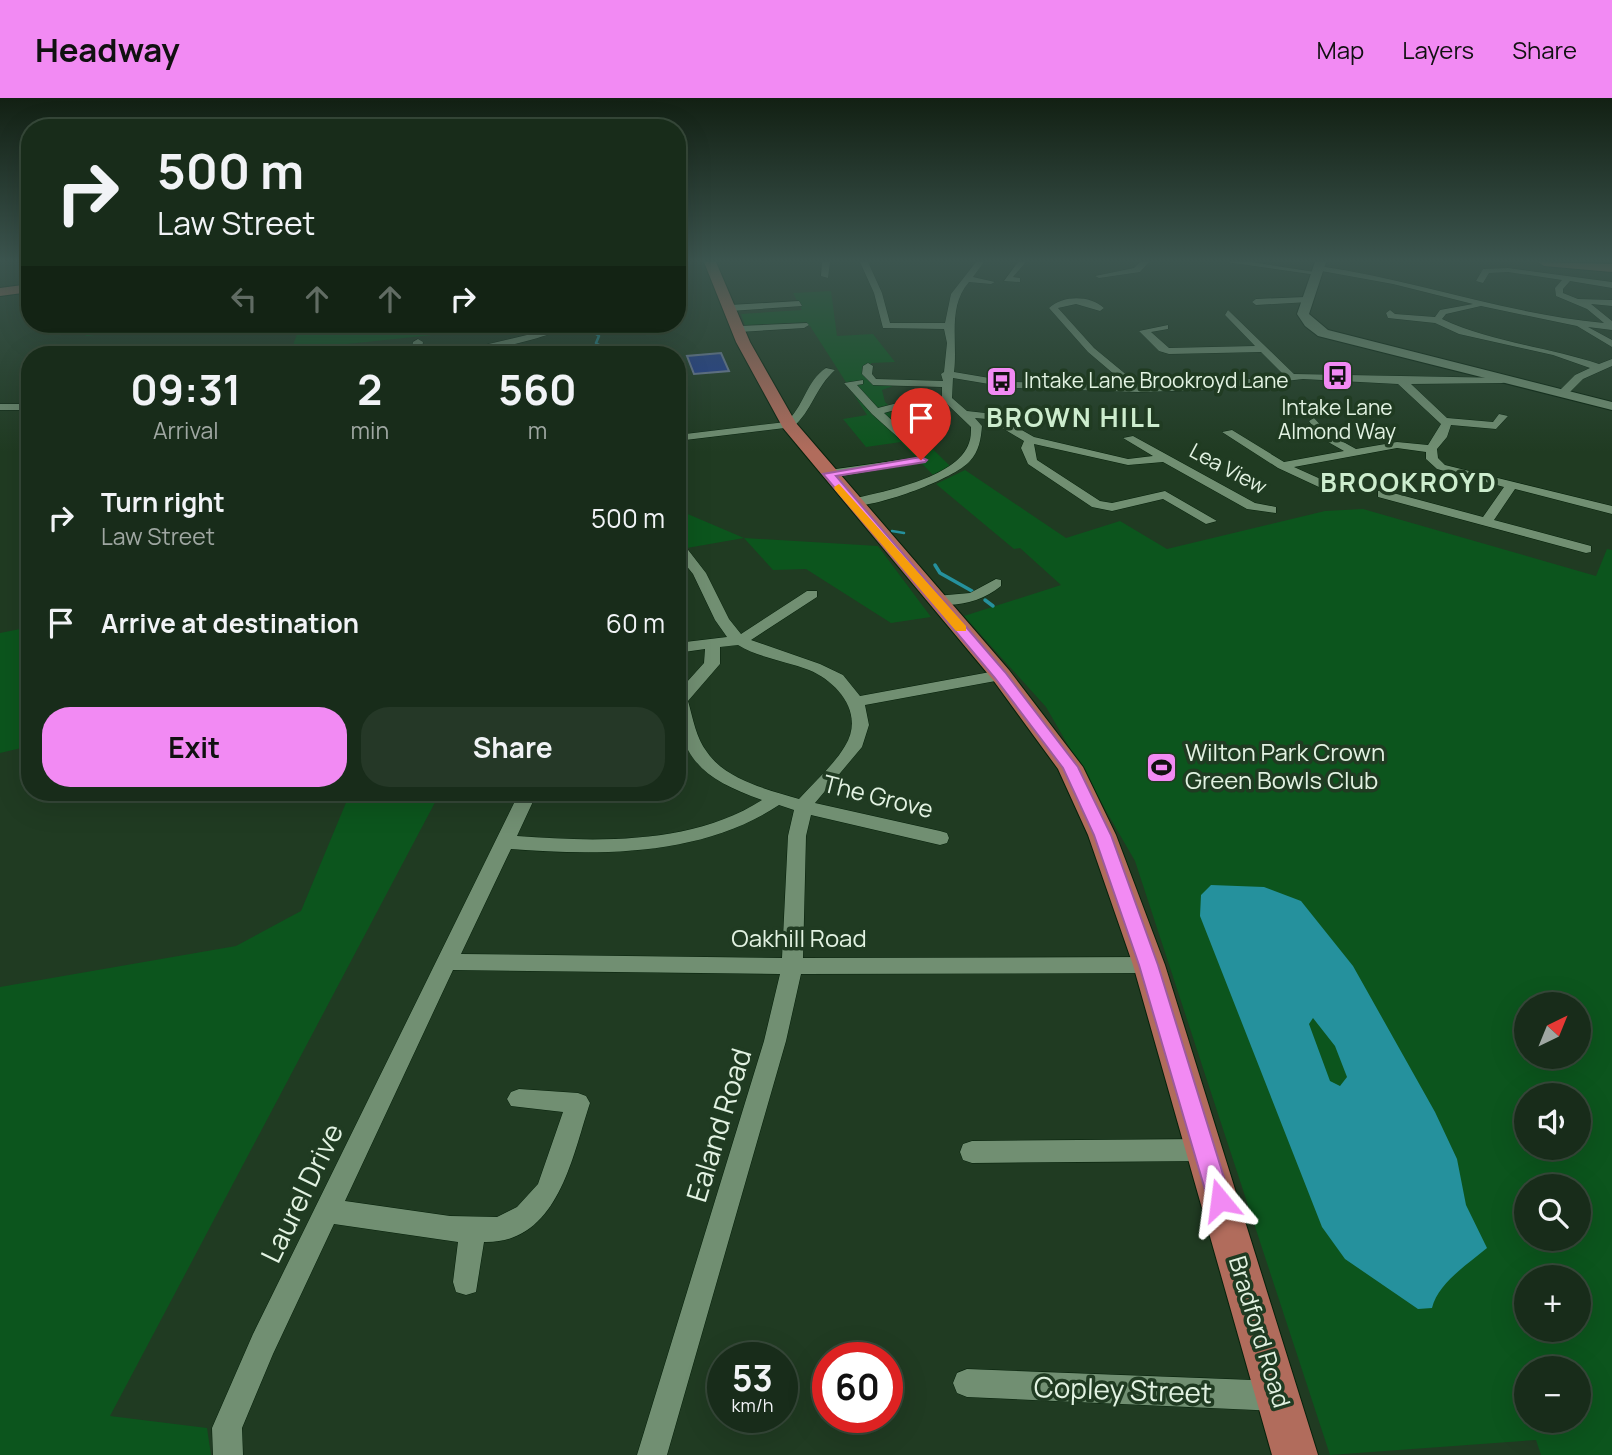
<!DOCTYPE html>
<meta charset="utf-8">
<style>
:root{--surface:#182c1a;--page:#253827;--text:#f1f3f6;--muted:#9fa7a2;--line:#364839;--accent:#f28af3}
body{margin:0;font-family:Manrope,sans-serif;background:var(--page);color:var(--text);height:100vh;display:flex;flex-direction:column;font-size:26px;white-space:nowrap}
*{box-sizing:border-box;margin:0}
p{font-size:23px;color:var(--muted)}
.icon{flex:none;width:38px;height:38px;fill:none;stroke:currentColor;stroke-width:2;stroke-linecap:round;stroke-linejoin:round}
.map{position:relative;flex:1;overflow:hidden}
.panel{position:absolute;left:21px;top:248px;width:665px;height:455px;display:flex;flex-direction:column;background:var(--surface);border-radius:28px;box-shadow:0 7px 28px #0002,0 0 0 2px var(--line)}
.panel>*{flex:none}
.hud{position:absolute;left:21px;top:21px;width:665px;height:214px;border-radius:28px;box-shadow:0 7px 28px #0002,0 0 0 2px var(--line);background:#182c1a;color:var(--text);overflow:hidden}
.needle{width:46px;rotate:43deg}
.buttons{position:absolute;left:1514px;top:894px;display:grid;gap:14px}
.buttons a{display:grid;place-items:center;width:77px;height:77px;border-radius:50%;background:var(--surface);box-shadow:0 7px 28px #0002,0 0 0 2px var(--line);font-size:35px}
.speed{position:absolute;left:707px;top:1244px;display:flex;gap:14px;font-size:35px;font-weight:700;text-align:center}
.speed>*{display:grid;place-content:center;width:91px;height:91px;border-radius:50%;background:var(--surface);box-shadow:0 7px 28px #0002,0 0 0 2px var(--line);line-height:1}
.speed small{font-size:18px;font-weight:400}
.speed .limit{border:10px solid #d22;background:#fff;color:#111}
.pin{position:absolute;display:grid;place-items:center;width:60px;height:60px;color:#fff;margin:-72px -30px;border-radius:50% 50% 50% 0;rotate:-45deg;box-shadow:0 0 7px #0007}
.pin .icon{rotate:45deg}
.me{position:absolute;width:77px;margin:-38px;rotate:344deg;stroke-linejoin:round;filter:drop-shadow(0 0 5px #0008)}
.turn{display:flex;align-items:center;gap:24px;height:147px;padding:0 21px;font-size:32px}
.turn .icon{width:91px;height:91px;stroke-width:2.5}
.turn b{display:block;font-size:49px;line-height:60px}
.lanes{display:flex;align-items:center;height:66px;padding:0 21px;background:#0003;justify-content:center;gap:35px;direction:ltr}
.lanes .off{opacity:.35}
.eta{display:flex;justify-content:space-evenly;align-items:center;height:119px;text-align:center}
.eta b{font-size:42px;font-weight:700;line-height:49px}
.action{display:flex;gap:14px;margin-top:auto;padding:14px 21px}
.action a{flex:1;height:80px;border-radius:28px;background:var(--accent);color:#111;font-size:28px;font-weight:700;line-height:80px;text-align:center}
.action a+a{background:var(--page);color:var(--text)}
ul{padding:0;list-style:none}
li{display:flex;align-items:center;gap:21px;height:105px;padding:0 21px}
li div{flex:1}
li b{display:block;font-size:26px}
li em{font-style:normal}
header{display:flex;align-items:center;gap:42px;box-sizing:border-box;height:98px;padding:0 35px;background:var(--accent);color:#111}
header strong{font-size:33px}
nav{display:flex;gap:38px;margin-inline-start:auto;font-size:24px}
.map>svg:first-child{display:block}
.green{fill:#0c551d;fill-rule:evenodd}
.water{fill:#25919d;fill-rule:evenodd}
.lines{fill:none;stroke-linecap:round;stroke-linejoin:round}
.stream-far1{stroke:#25919d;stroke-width:2.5}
.stream{stroke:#25919d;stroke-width:3.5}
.building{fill:#203c9a;stroke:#7381a3;stroke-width:2}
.street-casing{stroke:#06210b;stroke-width:1}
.secondary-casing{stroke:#06210b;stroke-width:2}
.primary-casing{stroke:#06210b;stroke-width:2}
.street{fill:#718f72;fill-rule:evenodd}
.secondary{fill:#718f72;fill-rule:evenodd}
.primary{fill:#b16c5c;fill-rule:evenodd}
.route{fill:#f28af3;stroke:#9d5a9e;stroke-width:2}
.slow{fill:#f59e0b}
.labels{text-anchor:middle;stroke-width:7;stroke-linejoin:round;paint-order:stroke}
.far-poi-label{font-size:21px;fill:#e2f2e2;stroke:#203b22;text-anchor:start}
.far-street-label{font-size:21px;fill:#e2f2e2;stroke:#203b22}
.poi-label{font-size:24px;fill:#e2f2e2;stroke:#203b22;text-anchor:start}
.street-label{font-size:24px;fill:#e2f2e2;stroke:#203b22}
.far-district-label{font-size:26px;font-weight:bold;letter-spacing:2px;fill:#cdedce;stroke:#203b22}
.near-street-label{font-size:28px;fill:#e2f2e2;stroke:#203b22}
</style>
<header>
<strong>Headway</strong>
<nav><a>Map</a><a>Layers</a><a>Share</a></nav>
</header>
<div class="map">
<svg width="1612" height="1357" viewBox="0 0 1612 1357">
<rect width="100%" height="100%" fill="#203b22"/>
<path class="green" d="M 831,193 L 837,238 L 873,236 L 895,264 L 871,265 L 871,276 L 876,283 L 893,288 L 882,292 L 885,304 L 950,368 L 933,377 L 901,344 L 866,349 L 843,321 L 867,317 L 810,228 L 747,233 L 741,216 L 802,212 L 793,195 Z
M 81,226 L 159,226 L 160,230 L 86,238 Z
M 301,226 L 453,226 L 451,235 L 291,252 Z
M 965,372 L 1066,440 L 1120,423 L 1167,451 L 1325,413 L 1363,411 L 1596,478 L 1607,451 L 1612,452 L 1612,1357 L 1541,1357 L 1536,1342 L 1330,1357 L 1135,763 L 1046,609 L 964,518 L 1061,487 L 1020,450 L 1014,451 L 936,386 ZM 1526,906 L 1578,906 L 1578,959 L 1526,959 ZM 1526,998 L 1578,998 L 1578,1050 L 1526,1050 ZM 1526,1088 L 1578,1088 L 1578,1141 L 1526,1141 ZM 1526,1180 L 1578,1180 L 1578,1232 L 1526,1232 ZM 1526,1270 L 1578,1270 L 1578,1323 L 1526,1323 Z
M 683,414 L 744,440 L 878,448 L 931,519 L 891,525 L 806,471 L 773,472 L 744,440 L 687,450 L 677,440 L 677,415 Z
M 30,529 L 30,648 L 0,655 L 0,535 Z
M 350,695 L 440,695 L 110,1318 L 207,1330 L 211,1357 L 0,1357 L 0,889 L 236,848 L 301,813 Z"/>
<path class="water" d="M 1211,787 L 1264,789 L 1301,803 L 1353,868 L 1435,1014 L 1457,1061 L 1466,1107 L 1487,1150 C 1468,1166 1438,1185 1432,1210 L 1418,1211 L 1345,1161 L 1322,1129 L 1200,818 L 1201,797 ZM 1313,920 L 1335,948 L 1347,979 L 1340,988 L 1330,983 L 1309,926 Z"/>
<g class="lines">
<path class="stream-far1" d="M 581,226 L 599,238 L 596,245 L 599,247 L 624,254 L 619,257
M 892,433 L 904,435"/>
<path class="stream" d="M 935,467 L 940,475 L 972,493
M 985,502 L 993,508"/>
</g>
<path class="building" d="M 721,255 L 729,273 L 694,276 L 687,258 Z"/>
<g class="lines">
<defs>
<path id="street" d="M 822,164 L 830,164 L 828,180 L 821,178 Z
M 860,164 L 868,164 L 882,195 L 890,225 L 945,225 L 951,196 L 976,164 L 984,164 L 973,179 L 995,184 L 991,186 L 969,184 C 947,209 958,244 954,274 L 1013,284 L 1128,288 L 1088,254 L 1049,210 C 1063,197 1090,197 1104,210 L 1100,213 L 1076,206 L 1058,210 L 1094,250 L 1140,288 L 1206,286 L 1284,277 L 1261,254 L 1169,256 L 1159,253 L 1139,233 L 1168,227 L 1168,231 L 1151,234 L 1169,250 L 1255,248 L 1225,217 L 1228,212 L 1294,276 L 1506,280 L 1506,284 L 1502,285 L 1411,286 L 1447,320 L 1493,324 L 1499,316 L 1508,318 L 1496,331 L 1451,327 L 1447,339 L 1437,351 L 1438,360 L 1445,367 L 1612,408 L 1612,416 L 1515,391 L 1494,422 L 1591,448 L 1591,454 L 1586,455 L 1378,399 L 1378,393 L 1382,392 L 1483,419 L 1504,389 L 1437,371 L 1426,361 L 1426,354 L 1397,350 L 1294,369 L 1325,383 L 1325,389 L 1321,390 L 1278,370 L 1222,334 L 1232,332 L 1284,364 L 1344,353 L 1321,340 L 1309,323 L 1314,320 L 1329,336 L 1356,351 L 1397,344 L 1428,347 L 1441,326 L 1398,286 L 1303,281 L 1206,292 L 1138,294 L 1013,290 L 953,280 L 952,300 L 967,313 L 994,316 L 1034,339 L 1128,361 L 1153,358 L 1123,340 L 1133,338 L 1255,405 L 1276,409 L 1276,415 L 1247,411 L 1163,364 L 1128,367 L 1034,346 L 1037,362 L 1100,403 L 1112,405 L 1165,393 L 1217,423 L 1206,426 L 1163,401 L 1112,413 L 1092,409 L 1028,366 L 1021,350 L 1024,343 L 987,321 L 975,320 L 982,328 C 981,341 979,353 970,363 C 953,382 872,411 848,408 L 848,402 C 880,394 957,381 969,345 C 971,340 971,334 971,329 L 946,305 L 913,307 L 884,315 L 922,350 L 912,352 L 872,316 L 844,285 L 863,282 L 863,286 L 857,287 L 878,310 L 913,301 L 942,299 L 942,289 L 873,287 L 862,276 L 863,268 L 868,265 L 873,268 L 872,276 L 876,281 L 943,283 L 941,276 L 944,274 L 947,245 L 944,231 L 883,230 L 874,195 Z
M 1018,164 L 1026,164 L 1013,179 L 1020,180 L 1020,184 L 1004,183 Z
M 1140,164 L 1149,164 L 1140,174 L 1099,180 L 1095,178 L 1134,170 Z
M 1227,164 L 1251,164 L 1321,175 L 1317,177 Z
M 1319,168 C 1415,182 1507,216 1604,225 L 1587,211 L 1556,198 L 1555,190 L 1562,182 L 1508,174 L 1489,175 L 1483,185 L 1476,183 L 1483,171 L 1508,170 L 1612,184 L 1612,190 L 1570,183 L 1563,191 L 1563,195 L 1578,201 L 1612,202 L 1612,208 L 1591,206 L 1612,223 L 1612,232 L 1588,229 L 1612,242 L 1612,249 L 1577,228 L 1481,208 L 1446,216 L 1442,221 C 1491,244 1548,249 1599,266 L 1612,261 L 1612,268 L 1583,281 L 1566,298 L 1558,298 L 1558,294 L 1575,277 L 1590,270 L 1553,257 L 1459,236 L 1435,225 L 1388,220 L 1386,215 L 1390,212 L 1395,216 L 1435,219 L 1440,212 L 1473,206 L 1393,186 L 1316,172 Z
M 1306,199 L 1309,204 L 1256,207 L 1252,204 L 1256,201 Z
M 799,203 L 802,208 L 730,213 L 726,210 L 730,207 Z
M 807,225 L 809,227 L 804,230 L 739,234 L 734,231 L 739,228 Z
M 559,226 L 572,226 C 549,241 470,258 442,257 L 527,237 Z
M 418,241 L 423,244 L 421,257 L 411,257 L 413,244 Z
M 826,270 L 835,272 C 815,290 812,313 793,329 L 677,343 L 677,337 L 786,324 C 804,309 806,283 826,270 Z
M 0,306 L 30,306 L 30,312 L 0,312 Z
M 921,359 L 925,360 L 925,364 L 829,380 L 823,376 L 829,372 Z
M 677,443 L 682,444 L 706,475 L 729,521 L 741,536 L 807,493 L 817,493 L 817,499 L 751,542 L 820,566 L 843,577 L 860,598 L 1001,572 L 1009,577 L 1001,582 L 865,607 L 869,627 L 862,649 L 815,705 L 940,733 L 947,735 L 949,740 L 947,745 L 940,747 L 811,717 L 806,738 L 803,860 L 1149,859 L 1156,861 L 1160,867 L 1156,873 L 1149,875 L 801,876 L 786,943 L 667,1357 L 637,1357 L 764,943 L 780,876 L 453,872 L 345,1103 L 450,1118 L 497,1119 L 517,1109 L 538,1086 L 563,1014 L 511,1008 L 507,1001 L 511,994 L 519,991 L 578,995 L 586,998 L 590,1005 C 572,1059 558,1146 484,1144 L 476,1194 L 466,1197 L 456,1194 L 453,1184 L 458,1144 L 334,1126 L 273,1256 L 242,1330 L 243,1357 L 213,1357 L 212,1330 L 253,1236 L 519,695 L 537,695 L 517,738 C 596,744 692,747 762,702 C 703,681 677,661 677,595 L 704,565 L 705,551 L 677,555 L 677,545 L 727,539 L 715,522 L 693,476 L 677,456 ZM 738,547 C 759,560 786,563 809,572 C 838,584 865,616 845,648 C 834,667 814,684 799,701 C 769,692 726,682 707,654 C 696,640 693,620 688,603 L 720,566 L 720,549 ZM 779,707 L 794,712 L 788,738 L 782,860 L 461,856 L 511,751 C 600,758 702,758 779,707 Z
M 996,481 L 1001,482 L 1001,488 C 982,504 955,510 931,505 L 929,502 L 936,498 L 970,495 Z
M 1205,1041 L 1214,1044 L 1217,1052 L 1214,1060 L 1205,1063 L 972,1065 L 963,1062 L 960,1054 L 963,1046 L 972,1043 Z
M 967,1271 L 1279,1283 L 1289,1288 L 1294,1298 L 1289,1308 L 1279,1313 L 967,1299 L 957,1295 L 953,1285 L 957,1275 Z"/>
<path id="secondary" d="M 1315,164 L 1326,164 L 1309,216 L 1328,232 L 1612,304 L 1612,312 L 1318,238 L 1305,228 L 1297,216 Z"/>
<path id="primary" d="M 704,164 L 716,164 L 750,244 L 796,325 L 1009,572 L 1083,669 L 1116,737 L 1165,867 L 1318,1357 L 1272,1357 L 1133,867 L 1088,737 L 1058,671 L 993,582 L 783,330 L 736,244 Z
M 1538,164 L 1612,166 L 1612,174 L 1544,168 Z
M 30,186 L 30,194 L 0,198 L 0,190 Z"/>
</defs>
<use href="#street" class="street-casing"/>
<use href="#secondary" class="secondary-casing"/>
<use href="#primary" class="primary-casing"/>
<use href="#street" class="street"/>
<use href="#secondary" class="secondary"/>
<use href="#primary" class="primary"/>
</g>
<linearGradient id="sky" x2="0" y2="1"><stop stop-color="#122013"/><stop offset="0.46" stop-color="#3c554f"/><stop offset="1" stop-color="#3c554f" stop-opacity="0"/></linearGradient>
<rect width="1612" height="354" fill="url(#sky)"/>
<path class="route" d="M 921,359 L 927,362 L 925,364 L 836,378 L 1005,574 L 1078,669 L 1111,737 L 1158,867 L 1231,1102 L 1228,1110 L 1220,1113 L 1212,1110 L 1208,1102 L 1139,867 L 1094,737 L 1063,670 L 995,580 L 823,376 Z"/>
<path class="slow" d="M 839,386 L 966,528 L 966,533 L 956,533 L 835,392 L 834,389 Z"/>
<defs>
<symbol id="bus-square" viewBox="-11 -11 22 22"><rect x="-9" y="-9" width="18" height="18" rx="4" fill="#f28af3" stroke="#203b22"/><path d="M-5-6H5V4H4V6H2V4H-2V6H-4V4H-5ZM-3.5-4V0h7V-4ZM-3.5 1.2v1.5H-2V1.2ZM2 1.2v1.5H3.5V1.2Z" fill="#111"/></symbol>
<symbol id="stadium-square" viewBox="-11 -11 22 22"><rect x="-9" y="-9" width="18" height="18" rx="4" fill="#f28af3" stroke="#203b22"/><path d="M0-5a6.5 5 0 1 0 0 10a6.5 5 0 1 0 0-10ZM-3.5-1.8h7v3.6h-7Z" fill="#111"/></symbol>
</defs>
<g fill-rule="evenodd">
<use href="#bus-square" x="1320" y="260" width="35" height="35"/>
<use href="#bus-square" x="984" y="266" width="35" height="35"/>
<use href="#stadium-square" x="1144" y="652" width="35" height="35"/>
</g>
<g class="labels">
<g class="far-poi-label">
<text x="1024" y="290">Intake Lane Brookroyd Lane</text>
<text x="1337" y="317" text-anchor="middle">Intake Lane<tspan x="1337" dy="24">Almond Way</tspan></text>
</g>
<g class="far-street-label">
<text transform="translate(1228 371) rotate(28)" y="7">Lea View</text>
</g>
<g class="poi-label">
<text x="1185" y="663">Wilton Park Crown<tspan x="1185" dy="28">Green Bowls Club</tspan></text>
</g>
<g class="street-label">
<text transform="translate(878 699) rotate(14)" y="8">The Grove</text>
<text x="799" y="849">Oakhill Road</text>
<text transform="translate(1259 1234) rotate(73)" y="8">Bradford Road</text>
</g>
<g class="far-district-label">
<text x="1074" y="329">BROWN HILL</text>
<text x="1409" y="394">BROOKROYD</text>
</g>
<g class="near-street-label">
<text transform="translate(719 1027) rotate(-73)" y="10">Ealand Road</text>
<text transform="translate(302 1095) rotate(-64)" y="10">Laurel Drive</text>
<text transform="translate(1123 1292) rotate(2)" y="10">Copley Street</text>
</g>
</g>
</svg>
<div class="buttons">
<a><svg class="needle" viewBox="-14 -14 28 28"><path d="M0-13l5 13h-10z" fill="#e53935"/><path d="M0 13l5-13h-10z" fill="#9fa7a2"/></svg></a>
<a><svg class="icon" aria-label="sound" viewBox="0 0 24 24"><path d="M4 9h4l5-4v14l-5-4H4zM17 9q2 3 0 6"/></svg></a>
<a><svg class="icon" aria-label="search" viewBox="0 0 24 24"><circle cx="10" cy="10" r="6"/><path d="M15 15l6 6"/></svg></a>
<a>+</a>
<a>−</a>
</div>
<div class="speed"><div>53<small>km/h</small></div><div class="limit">60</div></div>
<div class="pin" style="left:921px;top:362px;background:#d93025"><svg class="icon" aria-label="arrive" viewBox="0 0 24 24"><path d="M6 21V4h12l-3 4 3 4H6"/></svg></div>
<svg class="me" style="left:1220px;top:1102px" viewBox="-20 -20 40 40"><path d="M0-17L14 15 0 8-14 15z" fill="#f28af3" stroke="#fff" stroke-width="4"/></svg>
<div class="hud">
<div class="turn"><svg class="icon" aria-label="right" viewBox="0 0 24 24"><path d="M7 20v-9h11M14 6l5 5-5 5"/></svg><div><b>500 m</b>Law Street</div></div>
<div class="lanes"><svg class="icon off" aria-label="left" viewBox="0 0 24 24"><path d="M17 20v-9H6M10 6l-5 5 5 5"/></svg><svg class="icon off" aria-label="ahead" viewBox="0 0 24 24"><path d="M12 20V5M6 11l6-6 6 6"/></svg><svg class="icon off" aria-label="ahead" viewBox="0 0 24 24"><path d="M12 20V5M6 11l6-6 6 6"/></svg><svg class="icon" aria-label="right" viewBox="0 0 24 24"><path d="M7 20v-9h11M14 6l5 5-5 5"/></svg></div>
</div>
<section class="panel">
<div class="eta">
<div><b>09:31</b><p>Arrival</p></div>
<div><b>2</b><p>min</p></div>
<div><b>560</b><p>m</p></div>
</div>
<ul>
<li><svg class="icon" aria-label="right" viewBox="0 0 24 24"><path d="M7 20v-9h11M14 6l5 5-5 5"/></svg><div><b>Turn right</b><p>Law Street</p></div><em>500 m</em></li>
<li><svg class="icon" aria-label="arrive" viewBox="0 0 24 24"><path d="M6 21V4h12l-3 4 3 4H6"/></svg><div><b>Arrive at destination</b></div><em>60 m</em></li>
</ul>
<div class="action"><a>Exit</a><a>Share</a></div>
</section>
</div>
